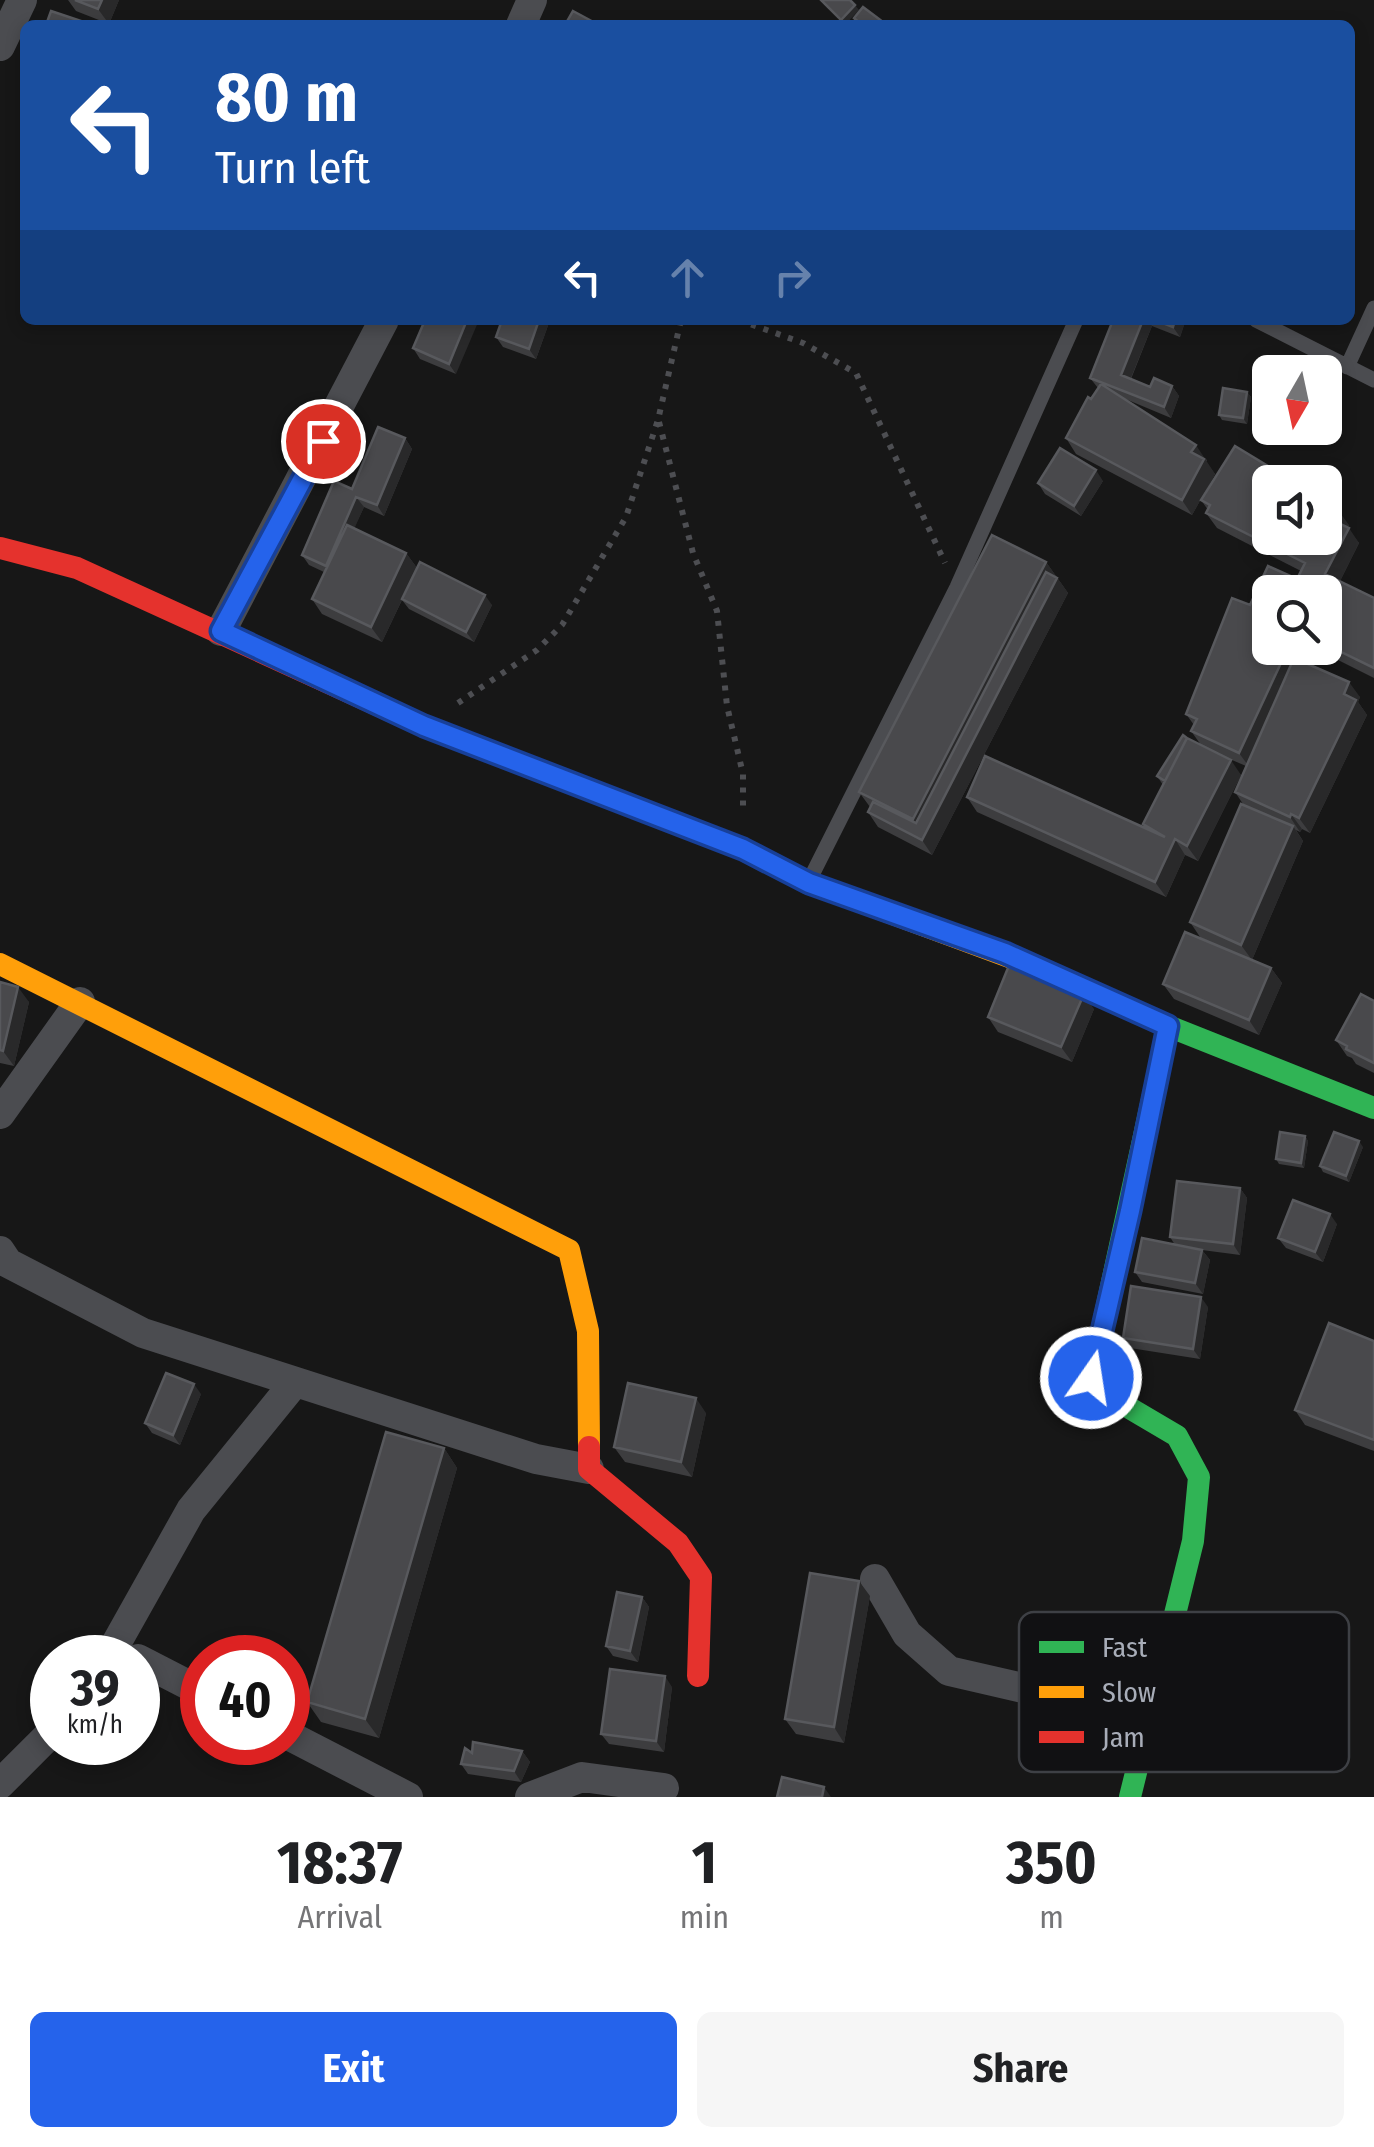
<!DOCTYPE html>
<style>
:root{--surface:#fff;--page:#f6f6f6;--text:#202124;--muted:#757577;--accent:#2563eb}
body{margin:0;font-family:"Fira Sans Condensed",sans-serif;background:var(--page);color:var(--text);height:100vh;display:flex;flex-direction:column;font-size:38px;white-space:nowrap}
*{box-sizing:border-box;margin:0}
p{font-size:32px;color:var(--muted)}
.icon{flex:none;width:55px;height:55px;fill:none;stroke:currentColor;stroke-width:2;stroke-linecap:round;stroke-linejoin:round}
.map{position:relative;height:1797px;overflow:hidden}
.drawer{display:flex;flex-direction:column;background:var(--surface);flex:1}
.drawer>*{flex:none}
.banner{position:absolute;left:20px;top:20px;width:1335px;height:305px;border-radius:15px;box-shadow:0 5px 15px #0003;background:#1a4fa0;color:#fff;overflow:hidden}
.needle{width:65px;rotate:189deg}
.buttons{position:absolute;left:1252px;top:355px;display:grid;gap:20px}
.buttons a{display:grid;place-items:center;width:90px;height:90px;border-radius:15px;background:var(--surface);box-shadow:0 5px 15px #0003;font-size:50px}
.speed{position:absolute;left:30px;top:1635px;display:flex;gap:20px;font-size:50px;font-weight:700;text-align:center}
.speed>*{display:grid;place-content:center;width:130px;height:130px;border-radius:50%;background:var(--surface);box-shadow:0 5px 15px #0003;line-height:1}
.speed small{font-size:25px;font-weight:400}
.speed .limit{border:15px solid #d22;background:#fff;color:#111}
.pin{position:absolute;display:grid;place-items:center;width:85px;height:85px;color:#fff;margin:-42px;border:5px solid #fff;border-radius:50%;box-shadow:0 2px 10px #0007}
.me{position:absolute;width:110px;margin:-55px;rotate:13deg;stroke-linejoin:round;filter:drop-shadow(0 0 8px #0008)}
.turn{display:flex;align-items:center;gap:35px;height:210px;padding:0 30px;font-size:45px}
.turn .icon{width:130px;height:130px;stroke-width:2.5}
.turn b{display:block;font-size:70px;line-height:85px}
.lanes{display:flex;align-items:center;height:95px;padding:0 30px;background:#0003;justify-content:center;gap:50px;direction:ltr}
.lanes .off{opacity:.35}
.eta{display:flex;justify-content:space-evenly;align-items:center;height:170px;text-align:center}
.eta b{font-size:60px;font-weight:700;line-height:70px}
.primary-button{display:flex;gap:20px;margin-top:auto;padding:20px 30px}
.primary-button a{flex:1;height:115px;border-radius:15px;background:var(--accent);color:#fff;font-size:40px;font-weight:700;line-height:115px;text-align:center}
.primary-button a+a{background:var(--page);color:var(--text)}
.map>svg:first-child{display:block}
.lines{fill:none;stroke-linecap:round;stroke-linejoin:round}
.path{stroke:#4d4e52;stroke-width:6;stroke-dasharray:5 8;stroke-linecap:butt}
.lane{stroke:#4b4c50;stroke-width:15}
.street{stroke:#4b4c50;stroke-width:30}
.fast{stroke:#30b455;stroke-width:22}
.slow{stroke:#ff9f0a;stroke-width:22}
.jam{stroke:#e5322d;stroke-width:22}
.wall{fill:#3d3d3f}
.shaded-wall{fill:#29292a}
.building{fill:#49494c;stroke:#58595d;stroke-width:2.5}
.route-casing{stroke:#184099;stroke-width:25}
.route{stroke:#2563eb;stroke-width:18}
.key{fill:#111113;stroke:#3e4045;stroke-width:2.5}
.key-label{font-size:28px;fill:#a8adb8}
</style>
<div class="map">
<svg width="1374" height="1797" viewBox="0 0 1374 1797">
<rect width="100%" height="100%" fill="#171717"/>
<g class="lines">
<path class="path" d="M 739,320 L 803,343 L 856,373 L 945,563
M 659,422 L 693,553 L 717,611 L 727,706 L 743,774 L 743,813
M 458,703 L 537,650 L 562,625 L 626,517 L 658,420 L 681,320"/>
<path class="lane" d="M 1256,320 L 1374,380
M 1347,367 L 1374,308
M 810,879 L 957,587 L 1076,320"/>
<path class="street" d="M 521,25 L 532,0
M 0,46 L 22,0
M 221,631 L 384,320
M 0,1114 L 80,1002
M 0,1251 L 8,1263 L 143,1333 L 536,1459 L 589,1469
M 875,1579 L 907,1634 L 949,1671 L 1088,1703 L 1147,1720
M 108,1658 L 191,1510 L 295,1382
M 138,1659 L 202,1692
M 288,1735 L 408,1797
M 0,1784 L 52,1732
M 530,1797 L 582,1777 L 664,1788"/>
<path class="fast" d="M 1036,967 L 1168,1026 L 1374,1108
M 1130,1797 L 1193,1541 L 1199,1477 L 1177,1436 L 1104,1393 L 1091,1378 L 1168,1026"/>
<path class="slow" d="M 423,726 L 743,849 L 809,883 L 1036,967
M 0,964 L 569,1250 L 588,1331 L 589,1447"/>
<path class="jam" d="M 0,548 L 77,568 L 423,726
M 589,1447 L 589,1469 L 678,1543 L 701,1577 L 698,1676"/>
</g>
<path class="wall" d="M 68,0 L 119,0 L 109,24 L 76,11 Z
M 425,320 L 456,374 L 420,359 L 413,348 Z
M 550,320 L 536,359 L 503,347 L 496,337 Z
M 1113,320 L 1181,320 L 1184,325 L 1180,337 L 1152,326 L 1131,379 L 1150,387 L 1172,386 L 1179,396 L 1171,418 L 1123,398 L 1207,460 L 1206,462 L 1215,474 L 1192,515 L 1076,454 L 1066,438 L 1098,388 L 1090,378 Z
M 1247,392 L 1251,397 L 1247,424 L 1222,420 L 1219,415 Z
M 405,438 L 412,449 L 384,516 L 364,507 L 354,528 L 406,553 L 417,568 L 492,605 L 474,642 L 409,609 L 402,600 L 382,642 L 322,614 L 312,599 L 324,572 L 309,565 L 302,555 L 352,489 Z
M 1103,481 L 1081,516 L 1045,494 L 1038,483 Z
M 1201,500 L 1349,525 L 1347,528 L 1359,543 L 1340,581 L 1374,598 L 1374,678 L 1338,660 L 1327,645 L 1328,644 L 1325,642 L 1325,592 L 1270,648 L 1306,648 L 1300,661 L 1360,697 L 1358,702 L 1367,715 L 1310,833 L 1302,829 L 1300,832 L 1296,830 L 1303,841 L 1252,960 L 1271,968 L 1282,983 L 1259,1035 L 1174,999 L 1163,984 L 1200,937 L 1190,922 L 1243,804 L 1235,792 L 1246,766 L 1225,757 L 1241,775 L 1198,861 L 1185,855 L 1166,897 L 977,812 L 967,797 L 1147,828 L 1143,824 L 1163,785 L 1157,776 L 1201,745 L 1191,731 L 1194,725 L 1186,714 L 1250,605 L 1297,579 L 1301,571 L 1217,528 L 1206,513 L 1208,510 Z
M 1046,562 L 1068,593 L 932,855 L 878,827 L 868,812 L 870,807 L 859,792 Z
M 0,982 L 29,1002 L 14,1066 L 0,1063 Z
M 1374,1001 L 1374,1073 L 1356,1064 L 1352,1058 L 1347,1056 L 1336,1040 Z
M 1094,1009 L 1072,1062 L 998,1032 L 988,1017 Z
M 1305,1136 L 1308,1141 L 1304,1168 L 1279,1164 L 1276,1159 Z
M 1363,1147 L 1349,1182 L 1323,1172 L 1320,1166 Z
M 1240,1188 L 1247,1198 L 1240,1255 L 1202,1250 L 1210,1260 L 1203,1294 L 1142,1282 L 1135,1272 L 1175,1245 L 1170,1237 Z
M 1337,1224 L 1323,1262 L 1286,1248 L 1278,1238 Z
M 1208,1307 L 1200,1359 L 1130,1348 L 1123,1338 Z
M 1374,1341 L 1374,1451 L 1305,1425 L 1295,1410 Z
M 201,1394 L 180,1445 L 152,1433 L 145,1423 Z
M 706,1413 L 692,1477 L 625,1462 L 614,1447 Z
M 444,1448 L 457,1468 L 379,1738 L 321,1722 L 307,1702 Z
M 870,1596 L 844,1743 L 796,1734 L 785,1719 Z
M 642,1597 L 649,1607 L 638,1662 L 613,1656 L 606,1646 Z
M 672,1687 L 664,1752 L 609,1744 L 601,1734 Z
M 522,1751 L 530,1762 L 521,1782 L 468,1774 L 461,1764 Z"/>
<path class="shaded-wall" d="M 102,0 L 119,0 L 109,24 L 98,9 Z
M 855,5 L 859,10 L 845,25 L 841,20 Z
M 467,320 L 479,320 L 456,374 L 449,364 Z
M 539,320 L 550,320 L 536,359 L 529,349 Z
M 1143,320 L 1148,320 L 1152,326 L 1128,385 L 1121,375 Z
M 1175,320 L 1181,320 L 1184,325 L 1180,337 L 1173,327 Z
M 1172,386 L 1179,396 L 1171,418 L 1164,407 Z
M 1247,392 L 1251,397 L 1247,424 L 1243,418 Z
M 405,438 L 412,449 L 384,516 L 377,505 Z
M 1196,445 L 1215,474 L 1192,515 L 1182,500 L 1191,452 Z
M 1096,470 L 1103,481 L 1081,516 L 1074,506 Z
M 356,497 L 364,507 L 333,576 L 326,566 Z
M 1338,510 L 1349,525 L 1343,535 L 1332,520 Z
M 1349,528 L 1359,543 L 1336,589 L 1325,574 Z
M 406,553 L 417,568 L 382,642 L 371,627 Z
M 1046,562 L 1068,593 L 932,855 L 922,840 L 924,835 L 913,819 Z
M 485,595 L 492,605 L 474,642 L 466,632 Z
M 1288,648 L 1306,648 L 1250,768 L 1239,753 Z
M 1349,682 L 1360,697 L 1358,702 L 1367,715 L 1310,833 L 1299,818 Z
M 1231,760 L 1241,775 L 1198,861 L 1187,846 Z
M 1291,814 L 1302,829 L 1300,832 L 1290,817 Z
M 1293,826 L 1303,841 L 1252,960 L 1241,945 Z
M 1175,839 L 1185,855 L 1166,897 L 1155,882 Z
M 1271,968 L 1282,983 L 1259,1035 L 1249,1020 Z
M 18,987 L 29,1002 L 14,1066 L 3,1051 Z
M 1084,994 L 1094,1009 L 1072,1062 L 1061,1047 Z
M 1305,1136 L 1308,1141 L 1304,1168 L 1301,1163 Z
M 1359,1141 L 1363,1147 L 1349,1182 L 1346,1176 Z
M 1240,1188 L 1247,1198 L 1240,1255 L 1233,1244 Z
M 1330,1214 L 1337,1224 L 1323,1262 L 1315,1252 Z
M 1202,1250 L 1210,1260 L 1203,1294 L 1195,1283 Z
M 1201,1297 L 1208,1307 L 1200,1359 L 1193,1349 Z
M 194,1384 L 201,1394 L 180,1445 L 173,1435 Z
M 696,1398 L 706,1413 L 692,1477 L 681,1462 Z
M 444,1448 L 457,1468 L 379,1738 L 365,1719 Z
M 859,1581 L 870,1596 L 844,1743 L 834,1727 Z
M 642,1597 L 649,1607 L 638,1662 L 630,1651 Z
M 665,1676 L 672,1687 L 664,1752 L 656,1741 Z
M 522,1751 L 530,1762 L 521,1782 L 514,1771 Z
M 824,1787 L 831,1797 L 822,1797 Z"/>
<path class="building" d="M 75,0 L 102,0 L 98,9 Z
M 821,0 L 850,0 L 855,5 L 841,20 Z
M 863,7 L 887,25 L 862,25 L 854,18 Z
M 51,11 L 81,21 L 79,25 L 46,25 Z
M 573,11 L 597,24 L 597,25 L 565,25 Z
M 425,320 L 467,320 L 449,364 L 413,348 Z
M 502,320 L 539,320 L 529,349 L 496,337 Z
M 1113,320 L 1143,320 L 1121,375 L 1150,387 L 1154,378 L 1172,386 L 1164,407 L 1090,378 Z
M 1155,320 L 1175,320 L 1173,327 Z
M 1101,384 L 1196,445 L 1191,452 L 1204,459 L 1182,500 L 1066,438 L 1088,397 L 1091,399 Z
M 1223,388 L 1247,392 L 1243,418 L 1219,415 Z
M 378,427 L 405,438 L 377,505 L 356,497 L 326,566 L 302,555 L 334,481 L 352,489 Z
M 1235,446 L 1294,482 L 1270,482 L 1270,538 L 1325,538 L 1325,502 L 1338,510 L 1332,520 L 1349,528 L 1325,574 L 1374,598 L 1374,668 L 1327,645 L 1332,636 L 1325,632 L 1325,592 L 1270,592 L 1270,648 L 1288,648 L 1239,753 L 1191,731 L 1197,719 L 1186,714 L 1232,598 L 1250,605 L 1268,566 L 1297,579 L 1305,563 L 1206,513 L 1210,505 L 1201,500 Z
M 1060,448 L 1096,470 L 1074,506 L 1038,483 Z
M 347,525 L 406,553 L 371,627 L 312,599 Z
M 992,535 L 1046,562 L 913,819 L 859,792 Z
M 420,562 L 485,595 L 466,632 L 402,599 Z
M 1046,572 L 1057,578 L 922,840 L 868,812 L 873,802 L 916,823 Z
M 1294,658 L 1349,682 L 1344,694 L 1356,700 L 1299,818 L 1291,814 L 1290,817 L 1235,792 Z
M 1183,735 L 1187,738 L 1165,781 L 1157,776 Z
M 1187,738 L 1231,760 L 1187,846 L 1175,839 L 1155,882 L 967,797 L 985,756 L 1165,837 L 1143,824 Z
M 1241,804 L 1293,826 L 1241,945 L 1190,922 Z
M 1185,932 L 1271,968 L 1249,1020 L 1163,984 Z
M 1010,963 L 1084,994 L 1061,1047 L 988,1017 Z
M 0,982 L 18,987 L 3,1051 L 0,1050 Z
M 1361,994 L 1374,1001 L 1374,1063 L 1346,1049 L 1347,1046 L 1336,1040 Z
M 1280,1132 L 1305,1136 L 1301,1163 L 1276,1159 Z
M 1334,1132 L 1359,1141 L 1346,1176 L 1320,1166 Z
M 1177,1181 L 1240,1188 L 1233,1244 L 1170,1237 Z
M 1293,1200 L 1330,1214 L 1315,1252 L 1278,1238 Z
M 1142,1238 L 1202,1250 L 1195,1283 L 1135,1272 Z
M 1131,1286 L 1201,1297 L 1193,1349 L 1123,1338 Z
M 1329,1323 L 1374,1341 L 1374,1440 L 1295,1410 Z
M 166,1373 L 194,1384 L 173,1435 L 145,1423 Z
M 628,1383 L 696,1398 L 681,1462 L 614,1447 Z
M 386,1432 L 444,1448 L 365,1719 L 307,1702 Z
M 810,1573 L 859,1581 L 834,1727 L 785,1719 Z
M 617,1592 L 642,1597 L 630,1651 L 606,1646 Z
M 610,1669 L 665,1676 L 656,1741 L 601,1734 Z
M 473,1742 L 522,1751 L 514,1771 L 461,1764 L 465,1748 L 472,1753 Z
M 782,1777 L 824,1787 L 822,1797 L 777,1797 Z"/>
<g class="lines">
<defs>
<path id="route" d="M 323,441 L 221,631 L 424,726 L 743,849 L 809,883 L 1005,953 L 1168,1026 L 1130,1211 L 1091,1378"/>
</defs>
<use href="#route" class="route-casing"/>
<use href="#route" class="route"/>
</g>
<rect x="1019" y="1612" width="330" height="160" rx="15" class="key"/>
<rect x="1039" y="1641" width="45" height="12" fill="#30b455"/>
<rect x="1039" y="1686" width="45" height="12" fill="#ff9f0a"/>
<rect x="1039" y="1731" width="45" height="12" fill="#e5322d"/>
<g class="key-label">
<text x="1102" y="1657">Fast</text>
<text x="1102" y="1702">Slow</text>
<text x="1102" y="1747">Jam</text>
</g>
</svg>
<div class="buttons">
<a><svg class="needle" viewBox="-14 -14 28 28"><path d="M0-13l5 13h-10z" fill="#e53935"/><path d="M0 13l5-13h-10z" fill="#757577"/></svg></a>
<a><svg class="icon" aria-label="sound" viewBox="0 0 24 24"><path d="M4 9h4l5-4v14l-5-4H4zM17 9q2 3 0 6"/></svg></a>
<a><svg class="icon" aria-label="search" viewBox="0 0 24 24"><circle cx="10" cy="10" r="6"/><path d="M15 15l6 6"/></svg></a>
</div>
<div class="speed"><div>39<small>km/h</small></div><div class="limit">40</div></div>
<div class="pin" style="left:323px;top:441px;background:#d93025"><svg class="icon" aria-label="arrive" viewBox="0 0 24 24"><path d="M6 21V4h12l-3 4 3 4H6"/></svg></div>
<svg class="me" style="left:1091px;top:1378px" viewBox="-20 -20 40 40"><circle r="17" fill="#2563eb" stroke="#fff" stroke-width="3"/><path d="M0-11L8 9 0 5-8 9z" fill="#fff"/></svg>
<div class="banner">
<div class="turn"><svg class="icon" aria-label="left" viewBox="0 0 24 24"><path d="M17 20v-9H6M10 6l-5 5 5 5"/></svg><div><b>80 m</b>Turn left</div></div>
<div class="lanes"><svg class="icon" aria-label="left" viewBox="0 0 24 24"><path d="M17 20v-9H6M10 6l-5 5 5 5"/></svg><svg class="icon off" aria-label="ahead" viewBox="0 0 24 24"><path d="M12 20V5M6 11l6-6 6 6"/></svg><svg class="icon off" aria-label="right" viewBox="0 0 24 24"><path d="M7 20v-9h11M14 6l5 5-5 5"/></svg></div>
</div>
</div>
<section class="drawer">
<div class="eta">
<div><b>18:37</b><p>Arrival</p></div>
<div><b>1</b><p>min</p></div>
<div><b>350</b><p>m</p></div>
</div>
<div class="primary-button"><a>Exit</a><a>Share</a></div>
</section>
